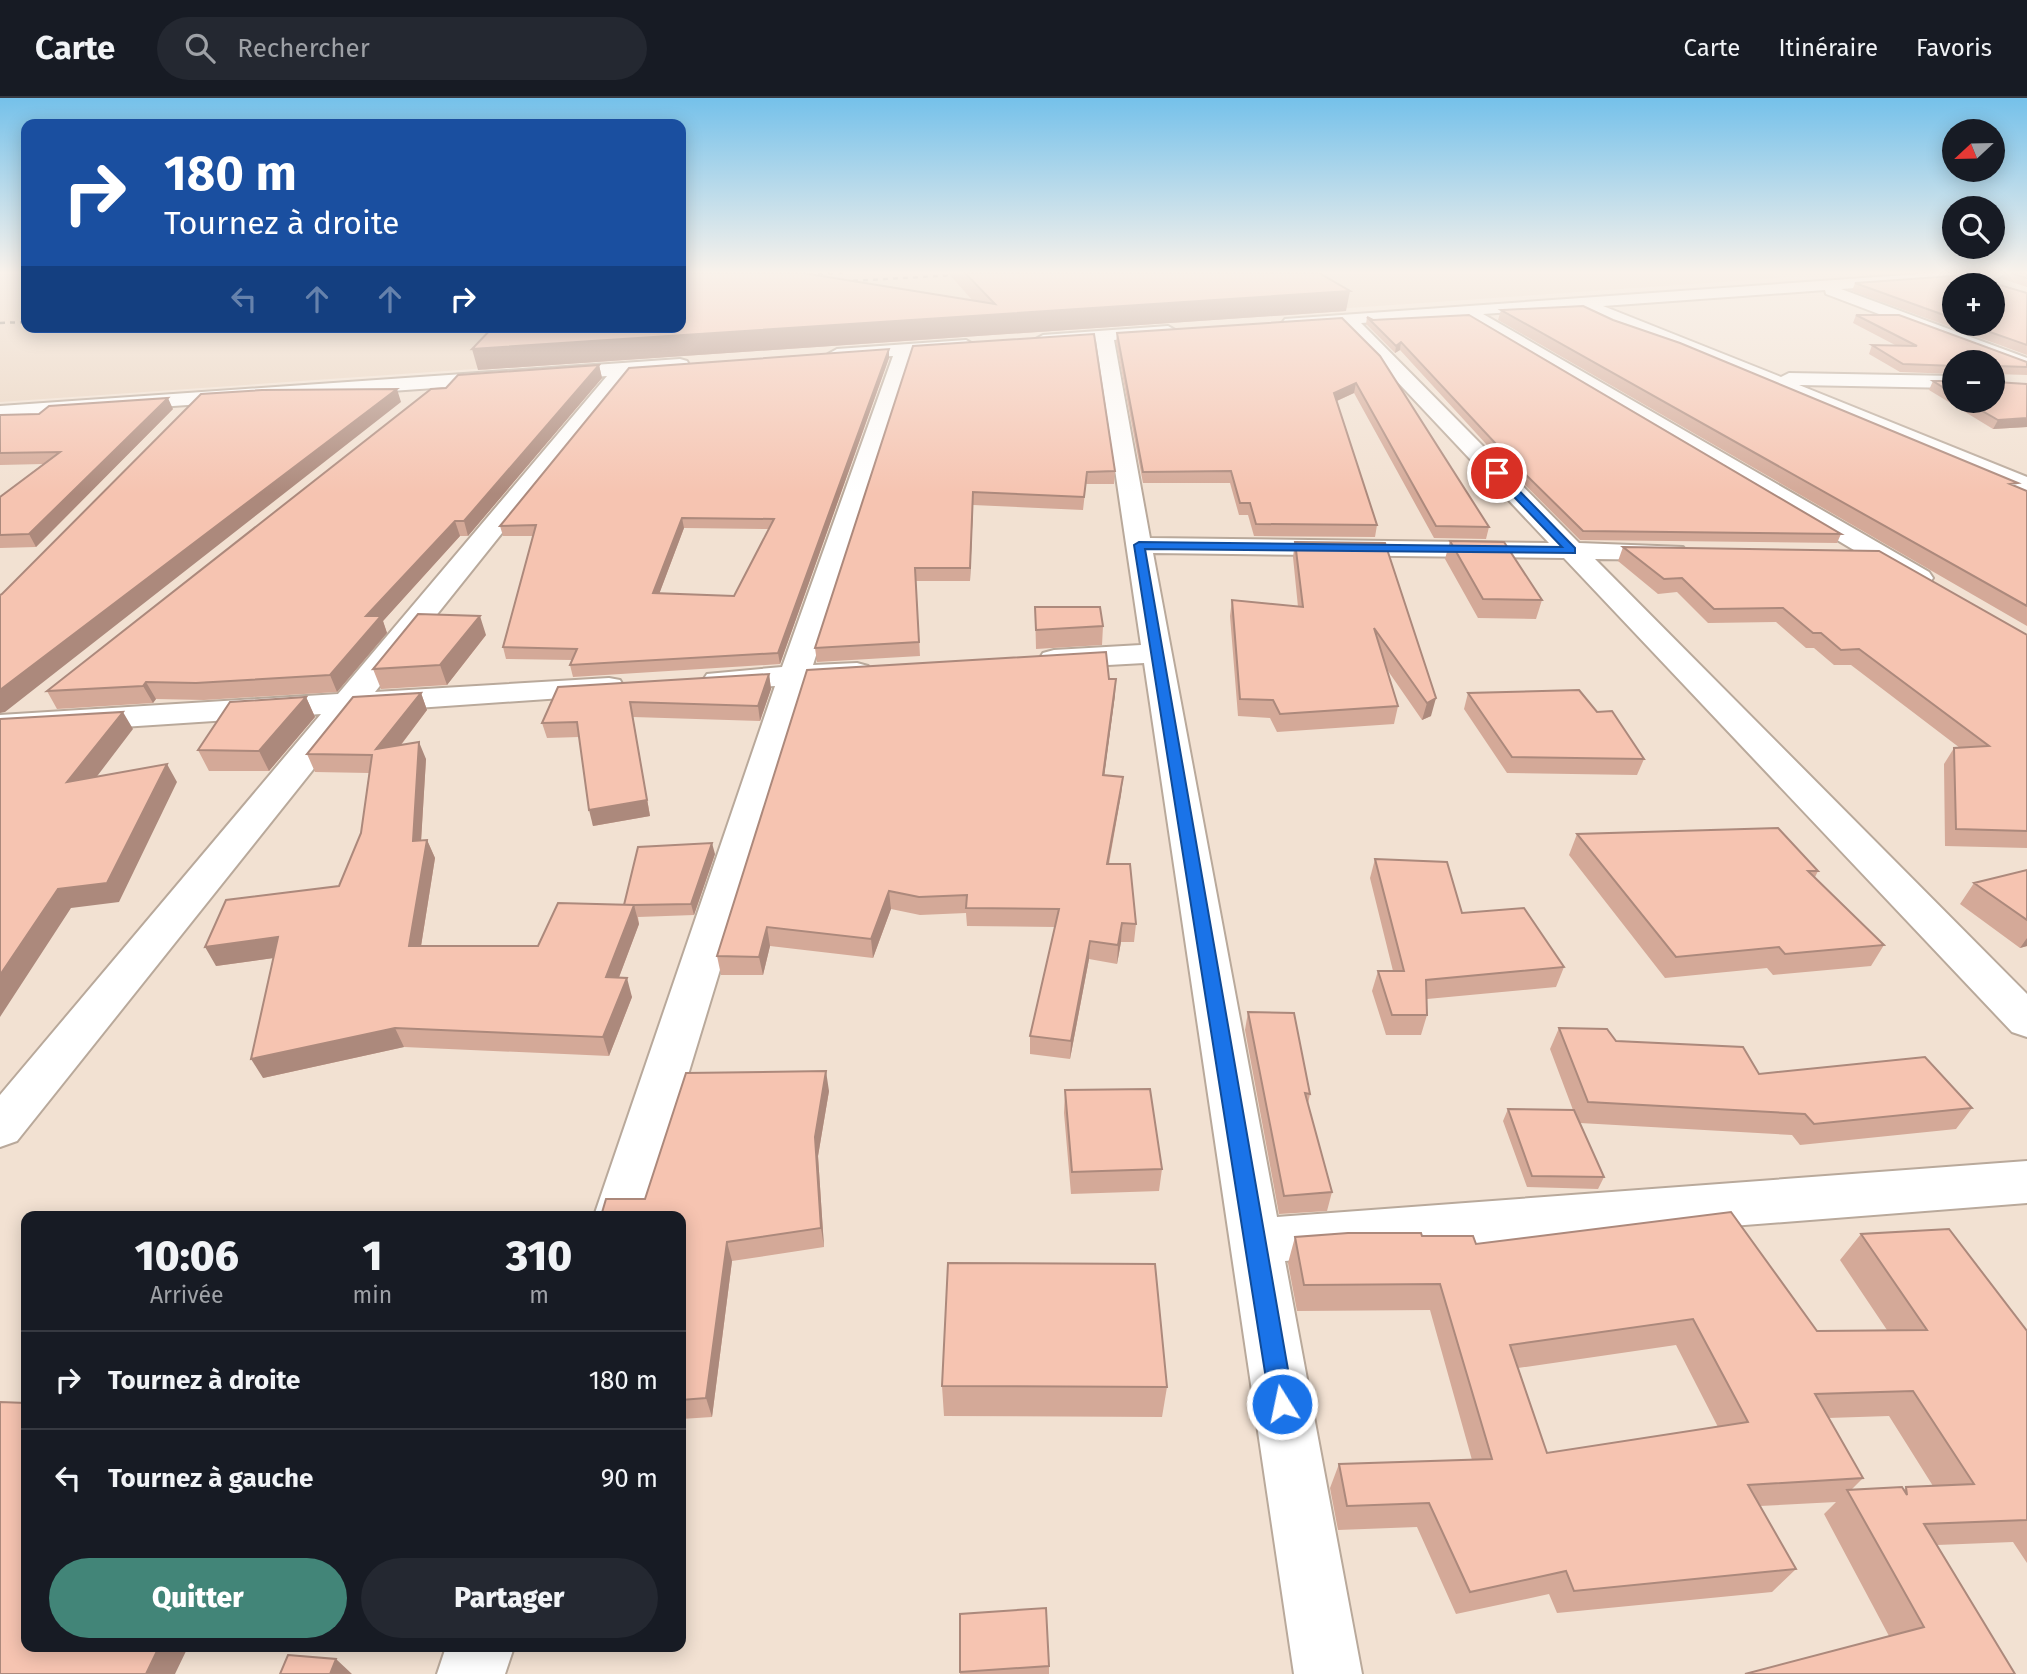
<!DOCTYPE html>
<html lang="fr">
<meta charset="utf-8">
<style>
:root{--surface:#171b24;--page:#242831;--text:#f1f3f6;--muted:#9ea1a6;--line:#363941;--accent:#428578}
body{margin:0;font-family:"Fira Sans",sans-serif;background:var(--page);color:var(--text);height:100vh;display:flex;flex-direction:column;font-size:26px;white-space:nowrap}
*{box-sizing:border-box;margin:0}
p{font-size:23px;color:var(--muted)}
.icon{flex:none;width:38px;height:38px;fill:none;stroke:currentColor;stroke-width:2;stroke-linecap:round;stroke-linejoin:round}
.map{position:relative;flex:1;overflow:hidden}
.sheet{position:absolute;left:21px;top:1113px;width:665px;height:441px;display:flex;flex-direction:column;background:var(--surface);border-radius:14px;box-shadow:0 4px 18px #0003}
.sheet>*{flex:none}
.guide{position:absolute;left:21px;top:21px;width:665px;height:214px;border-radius:14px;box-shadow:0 4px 18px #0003;background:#1a4fa0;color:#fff;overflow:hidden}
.needle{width:46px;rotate:248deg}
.fabs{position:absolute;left:1942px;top:21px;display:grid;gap:14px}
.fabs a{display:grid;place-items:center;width:63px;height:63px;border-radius:50%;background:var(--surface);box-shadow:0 4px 18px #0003;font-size:35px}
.pin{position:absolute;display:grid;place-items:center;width:60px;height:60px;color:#fff;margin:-30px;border:4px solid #fff;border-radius:50%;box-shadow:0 2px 7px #0007}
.me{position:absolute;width:77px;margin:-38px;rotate:350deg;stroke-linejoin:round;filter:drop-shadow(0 0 5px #0008)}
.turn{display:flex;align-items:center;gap:24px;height:147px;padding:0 28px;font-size:32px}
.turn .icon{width:91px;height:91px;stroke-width:2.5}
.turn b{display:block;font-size:49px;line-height:60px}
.lanes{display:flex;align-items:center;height:66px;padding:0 28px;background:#0003;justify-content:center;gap:35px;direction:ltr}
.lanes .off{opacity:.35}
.eta{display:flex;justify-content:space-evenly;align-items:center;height:119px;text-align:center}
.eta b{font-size:42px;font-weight:800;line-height:49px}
.button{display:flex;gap:14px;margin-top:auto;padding:14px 28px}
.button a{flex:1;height:80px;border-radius:42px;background:var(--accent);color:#fff;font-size:28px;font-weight:800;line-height:80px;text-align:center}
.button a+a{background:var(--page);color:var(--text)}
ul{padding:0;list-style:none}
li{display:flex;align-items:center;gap:21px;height:98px;padding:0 28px;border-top:2px solid var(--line)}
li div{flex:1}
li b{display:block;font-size:26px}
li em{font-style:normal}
header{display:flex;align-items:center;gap:42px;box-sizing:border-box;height:98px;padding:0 35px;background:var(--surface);border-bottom:2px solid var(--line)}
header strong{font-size:33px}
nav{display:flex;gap:38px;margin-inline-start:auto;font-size:24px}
.search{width:490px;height:63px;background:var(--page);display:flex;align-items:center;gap:18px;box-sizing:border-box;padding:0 24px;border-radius:38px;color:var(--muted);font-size:26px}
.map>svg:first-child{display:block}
.built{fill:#ead3bf}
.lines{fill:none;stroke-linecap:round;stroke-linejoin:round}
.minor-casing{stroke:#b9a99b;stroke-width:4}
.minor{fill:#fff;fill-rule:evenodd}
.rail{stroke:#867c73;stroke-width:2.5;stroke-dasharray:5 5;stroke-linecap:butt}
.wall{fill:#d4a998;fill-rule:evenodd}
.shaded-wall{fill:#ac897c}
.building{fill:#f6c4b1;stroke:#ac897c;stroke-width:2;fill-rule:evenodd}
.route{fill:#1a73e8;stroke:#114b97;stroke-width:2}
</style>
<header>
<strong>Carte</strong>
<div class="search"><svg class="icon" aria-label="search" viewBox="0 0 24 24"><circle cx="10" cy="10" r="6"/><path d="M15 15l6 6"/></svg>Rechercher</div>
<nav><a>Carte</a><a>Itinéraire</a><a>Favoris</a></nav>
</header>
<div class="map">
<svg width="2027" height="1576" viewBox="0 0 2027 1576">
<rect width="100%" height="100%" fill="#f2e1d2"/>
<path class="built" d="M 0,175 L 26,175 L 26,229 L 681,229 L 681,175 L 1766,175 L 1780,180 L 0,304 Z"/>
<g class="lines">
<defs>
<path id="minor" d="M 1934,175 L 2006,175 L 1998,180 L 1841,191 L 2027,260 L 2027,272 L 1826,196 L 1825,192 L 1603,208 L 1781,279 L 1789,275 L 1955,278 L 1955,290 L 1799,287 L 2027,379 L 2027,394 L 1586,212 L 1584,209 L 1483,216 L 1929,474 L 1933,480 L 1929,486 L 1920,488 L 1911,486 L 1461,218 L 1361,225 L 1579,445 L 1683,449 L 1687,454 L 1683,459 L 1674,462 L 1595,461 L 2027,896 L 2027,939 L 2012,934 L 1564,460 L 1153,455 L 1277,1119 L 2027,1063 L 2027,1105 L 1285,1163 L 1362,1576 L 1294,1576 L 1144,565 L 1054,570 L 1043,567 L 1039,561 L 1043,555 L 1054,552 L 1141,547 L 1096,243 L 1043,247 L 1034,242 L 1043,237 L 1168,228 L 1177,233 L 1168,238 L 1114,242 L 1150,440 L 1549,445 L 1343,226 L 1291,230 L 1282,225 L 1285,221 Z
M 966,242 L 975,247 L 972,251 L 912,256 L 813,567 L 857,565 L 868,568 L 872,574 L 868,580 L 807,586 L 645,1118 L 594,1118 L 775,588 L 718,591 L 707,588 L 703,582 L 707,576 L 782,569 L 893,258 L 837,261 L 828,256 L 837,251 Z
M 680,261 L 687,263 L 689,267 L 687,271 L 629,276 L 375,594 L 609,580 L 620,582 L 624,589 L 620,596 L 359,614 L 17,1043 L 0,1049 L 0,997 L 321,616 L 0,637 L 0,617 L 338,596 L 607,278 L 0,320 L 0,308 Z
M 446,1549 L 514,1549 L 505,1576 L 437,1576 Z"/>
</defs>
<use href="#minor" class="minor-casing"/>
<use href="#minor" class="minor"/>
<path class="rail" d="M 788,177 L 844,175
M 833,184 L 990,175
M 0,225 L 26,224"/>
</g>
<path class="wall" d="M 948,175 L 1319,175 L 1346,213 L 478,272 L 973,203 Z
M 2005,175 L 2027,175 L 2027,189 L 2002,181 Z
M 1855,185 L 1996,186 L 2027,195 L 2027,257 L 1852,193 ZM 1955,187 L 1993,226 L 1955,226 Z
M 1501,212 L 1613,222 L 2027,393 L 2027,528 L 1498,222 Z
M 1856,217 L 2027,264 L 2027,277 L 1995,276 L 1996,284 L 2027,286 L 2027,329 L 1993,331 L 1929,292 L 1933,283 L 1955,283 L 1955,303 L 1993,303 L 1993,264 L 1955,264 L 1955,276 L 1900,274 L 1869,256 L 1872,247 L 1897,248 L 1853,225 Z
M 1367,219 L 1841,436 L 1837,445 L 1580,442 L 1508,370 L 1400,252 L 1395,255 L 1366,226 Z
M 1342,220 L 1489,429 L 1486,441 L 1434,440 L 1354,295 L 1337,303 L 1377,427 L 1375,439 L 1254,438 L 1248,417 L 1239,417 L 1230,385 L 1143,385 L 1116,244 L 1117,235 Z
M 913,248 L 1115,373 L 1114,386 L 1086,386 L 1083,412 L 973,407 L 970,483 L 916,483 L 920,558 L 817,564 L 815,550 Z
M 889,260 L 780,566 L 573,579 L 570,567 L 572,562 L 506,561 L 503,549 L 533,438 L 503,438 L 500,428 ZM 684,430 L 769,431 L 734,498 L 659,496 Z
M 599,267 L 602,280 L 468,438 L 460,438 L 383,523 L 387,535 L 337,594 L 204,602 L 156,601 L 153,605 L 57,611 L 47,593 L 446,290 Z
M 173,311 L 36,449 L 0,450 L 0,399 L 43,366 L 0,367 L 0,317 Z
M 1450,443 L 1542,502 L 1536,521 L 1478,520 L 1445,461 Z
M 1295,444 L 1385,445 L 1431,618 L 1422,622 L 1386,570 L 1398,608 L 1394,626 L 1277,634 L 1270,620 L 1238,618 L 1230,518 L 1232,502 L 1298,509 L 1293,459 Z
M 1623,449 L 2027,537 L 2027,750 L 1945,748 L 1944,666 L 1954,650 L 1960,650 L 1851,567 L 1834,567 L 1814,550 L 1806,550 L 1776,524 L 1708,525 L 1677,494 L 1658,496 L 1618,463 Z
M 1035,509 L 1103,528 L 1102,547 L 1036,551 Z
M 486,537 L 447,587 L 381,591 L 373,571 Z
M 769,576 L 771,591 L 760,623 L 633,619 L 650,718 L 593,728 L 579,639 L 547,640 L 542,625 L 558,589 Z
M 1109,581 L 1115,597 L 1104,678 L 1123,679 L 1121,697 L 1109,766 L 1136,826 L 1134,844 L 1121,844 L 1117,866 L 1089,861 L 1070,961 L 1030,956 L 1030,938 L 1055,829 L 967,828 L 966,815 L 920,817 L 891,811 L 873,860 L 770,848 L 763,877 L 721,877 L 717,858 Z
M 421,595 L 427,612 L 401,647 L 426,661 L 421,742 L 427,742 L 435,760 L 421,848 L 538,848 L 624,807 L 715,756 L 694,817 L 638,819 L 639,826 L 619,879 L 632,899 L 609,958 L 404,949 L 263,980 L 273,860 L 216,868 L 339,788 L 361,735 L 369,675 L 315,674 L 307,656 Z
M 1468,595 L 1597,614 L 1644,661 L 1637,677 L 1507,675 L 1464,611 Z
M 306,599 L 315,619 L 269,673 L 209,673 L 198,652 Z
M 1577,736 L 1818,773 L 1815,779 L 1884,847 L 1871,868 L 1773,877 L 1767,870 L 1665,880 L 1569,757 Z
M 1375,761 L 1462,815 L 1564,869 L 1556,889 L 1427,901 L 1427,917 L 1421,937 L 1386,937 L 1372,893 L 1378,873 L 1393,873 L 1370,780 Z
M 2027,772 L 2027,848 L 2020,850 L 1960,806 L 1974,785 Z
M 1248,914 L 1310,996 L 1308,1006 L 1332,1094 L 1327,1113 L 1279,1116 L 1245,932 Z
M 1559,930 L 1759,976 L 1972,1010 L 1956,1031 L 1800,1047 L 1792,1037 L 1580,1025 L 1604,1079 L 1598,1091 L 1527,1089 L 1503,1023 L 1508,1011 L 1573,1012 L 1550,951 Z
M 1065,992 L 1162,1071 L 1159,1093 L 1071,1096 L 1064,1015 Z
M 829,993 L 818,1058 L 824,1149 L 732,1163 L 712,1319 L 681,1321 L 681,1118 L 645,1101 Z
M 1861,1136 L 2027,1233 L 2027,1465 L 2013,1444 L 1937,1447 L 2015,1576 L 1889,1538 L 1824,1416 L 1836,1404 L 1760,1408 L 1796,1471 L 1772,1494 L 1557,1515 L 1549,1496 L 1456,1516 L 1417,1429 L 1338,1432 L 1330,1390 L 1339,1366 L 1472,1362 L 1430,1212 L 1297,1213 L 1288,1165 L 1295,1139 L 1422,1138 L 1476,1146 L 1817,1233 L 1887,1232 L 1840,1162 ZM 1676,1247 L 1718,1329 L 1547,1355 L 1518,1270 ZM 1889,1318 L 1933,1388 L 1906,1389 L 1904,1392 L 1851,1392 L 1863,1380 L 1828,1320 Z
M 942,1288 L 1167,1289 L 1162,1319 L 944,1318 Z
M 960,1516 L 1049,1568 L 1049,1576 L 960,1576 Z"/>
<path class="shaded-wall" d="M 1350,193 L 1346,213 L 478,272 L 472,251 Z
M 1401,244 L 1400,252 L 1395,255 L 1396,248 Z
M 889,251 L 889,260 L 780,566 L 778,555 Z
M 599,267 L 602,280 L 468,438 L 464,423 Z
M 1356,285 L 1354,295 L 1332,305 L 1334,295 Z
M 397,291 L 401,304 L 5,614 L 0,615 L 0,592 Z
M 168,300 L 173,311 L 36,449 L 29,436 Z
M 2027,320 L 2027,329 L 1993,331 L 1998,322 Z
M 973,394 L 973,407 L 970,483 L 970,470 Z
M 682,420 L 684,430 L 655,507 L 653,495 Z
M 455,423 L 460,438 L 383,523 L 387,535 L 337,594 L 330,577 L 366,518 Z
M 480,518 L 486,537 L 447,587 L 440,567 Z
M 769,576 L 771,591 L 760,623 L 758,608 Z
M 1116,581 L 1115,597 L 1102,695 L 1103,677 Z
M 146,584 L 156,601 L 153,605 L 143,588 Z
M 421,595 L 427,612 L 384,669 L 376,651 Z
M 306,599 L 315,619 L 269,673 L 259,653 Z
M 1436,600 L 1431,618 L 1422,622 L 1427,605 Z
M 630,604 L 650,718 L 593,728 L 589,712 Z
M 123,614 L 133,631 L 79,702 L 67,684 Z
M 419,644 L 426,661 L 420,761 L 413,743 Z
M 167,666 L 177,684 L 119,804 L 71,810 L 0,919 L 0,877 L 58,791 Z
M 1123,679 L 1121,697 L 1105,784 L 1107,766 Z
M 427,742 L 435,760 L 418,867 L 409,848 Z
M 712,745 L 715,756 L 694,817 L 691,806 Z
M 889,793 L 891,811 L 873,860 L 871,841 Z
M 634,807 L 639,826 L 612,898 L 606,879 Z
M 1122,825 L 1121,844 L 1117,866 L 1118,847 Z
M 767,829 L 770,848 L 763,877 L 759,859 Z
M 278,839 L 288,858 L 216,868 L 205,849 Z
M 2027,840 L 2027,848 L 2020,850 Z
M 1090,843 L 1089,861 L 1070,961 L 1071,943 Z
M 627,880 L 632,899 L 609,958 L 603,939 Z
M 395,930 L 404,949 L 263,980 L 251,961 Z
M 826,973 L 829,993 L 818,1058 L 824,1149 L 821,1130 L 815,1039 Z
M 727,1144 L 732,1163 L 712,1319 L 706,1300 Z
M 159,1549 L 188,1549 L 175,1576 L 146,1576 Z
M 336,1561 L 352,1576 L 330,1576 Z"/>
<path class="building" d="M 681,175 L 803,175 L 995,206 L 965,175 L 1319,175 L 1350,193 L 472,251 L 493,229 L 681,229 Z
M 2010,175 L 2027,175 L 2027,180 Z
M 1967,177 L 1994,182 L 1996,186 L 2027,195 L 2027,247 L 1967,226 L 1993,226 L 1993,187 L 1955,187 L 1955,221 L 1855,185 Z
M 1583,208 L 1613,222 L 1680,245 L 2018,385 L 2010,386 L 2027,393 L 2027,508 L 1501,212 Z
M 1469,217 L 1841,436 L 1583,433 L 1510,361 L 1401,244 L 1396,248 L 1367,219 L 1373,222 Z
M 1856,217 L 1899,217 L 2027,264 L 2027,269 L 1997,268 L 1995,270 L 1996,284 L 2027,286 L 2027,320 L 1998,322 L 1965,303 L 1993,303 L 1993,264 L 1955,264 L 1955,268 L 1903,266 L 1872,247 L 1917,248 Z
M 1342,220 L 1380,258 L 1489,429 L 1436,428 L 1356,285 L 1334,295 L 1377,427 L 1256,426 L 1250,405 L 1240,405 L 1231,373 L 1143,374 L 1117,235 Z
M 1094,236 L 1115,373 L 1087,374 L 1084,399 L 973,394 L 970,470 L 915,470 L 919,544 L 815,550 L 913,248 Z
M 889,251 L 778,555 L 570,567 L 577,551 L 503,549 L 536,427 L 500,428 L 629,270 ZM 682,420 L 774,421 L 734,498 L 653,495 Z
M 599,267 L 464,423 L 455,423 L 366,518 L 381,518 L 330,577 L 196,585 L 146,584 L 143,588 L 47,593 L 431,291 L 446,290 L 458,277 Z
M 1933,283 L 1955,283 L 1955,297 Z
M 397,291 L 0,592 L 0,497 L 2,496 L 201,296 L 262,292 Z
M 168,300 L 29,436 L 0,437 L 0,399 L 60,354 L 0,355 L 0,317 L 39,316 L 49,308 Z
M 1450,443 L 1504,444 L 1542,502 L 1483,501 Z
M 1295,444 L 1385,445 L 1436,600 L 1427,605 L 1374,530 L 1398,608 L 1280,616 L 1273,602 L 1240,601 L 1232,502 L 1303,509 Z
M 1623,449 L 1879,453 L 2027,537 L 2027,733 L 1956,731 L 1954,650 L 1989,648 L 1859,551 L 1841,552 L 1821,535 L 1813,535 L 1783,510 L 1714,511 L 1682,480 L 1664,481 Z
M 1035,509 L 1100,509 L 1103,528 L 1036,532 Z
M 418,516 L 480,518 L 440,567 L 373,571 Z
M 1106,554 L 1109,581 L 1116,581 L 1103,677 L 1123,679 L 1107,766 L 1130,766 L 1136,826 L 1122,825 L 1118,847 L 1090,843 L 1071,943 L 1030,938 L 1059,811 L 966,810 L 967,797 L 919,799 L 889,793 L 871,841 L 767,829 L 759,859 L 717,858 L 807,572 Z
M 769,576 L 758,608 L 630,604 L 647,702 L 589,712 L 577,624 L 542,625 L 558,589 Z
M 1579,592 L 1597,614 L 1612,613 L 1644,661 L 1512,659 L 1468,595 Z
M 421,595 L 376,651 L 419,644 L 413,743 L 427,742 L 409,848 L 538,848 L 558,805 L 634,807 L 606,879 L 627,880 L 603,939 L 395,930 L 251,961 L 278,839 L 205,849 L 226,802 L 339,788 L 361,735 L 372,657 L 307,656 L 353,599 Z
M 306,599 L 259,653 L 198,652 L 230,604 Z
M 123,614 L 67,684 L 167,666 L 107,785 L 58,791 L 0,877 L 0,621 Z
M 1778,730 L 1818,773 L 1808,773 L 1884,847 L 1785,856 L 1779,849 L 1676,859 L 1577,736 Z
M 712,745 L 691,806 L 634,807 L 624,807 L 638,749 Z
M 1375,761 L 1447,764 L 1462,815 L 1524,810 L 1564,869 L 1426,882 L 1427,917 L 1392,917 L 1378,873 L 1404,873 Z
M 2027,772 L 2027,822 L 1974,785 Z
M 1248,914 L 1294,915 L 1310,996 L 1305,995 L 1332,1094 L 1284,1098 Z
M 1559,930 L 1607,931 L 1616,943 L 1743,949 L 1759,976 L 1925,959 L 1972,1010 L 1814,1026 L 1805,1016 L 1588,1004 Z
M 826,973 L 815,1039 L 821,1130 L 727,1144 L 706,1300 L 681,1302 L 681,1118 L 601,1118 L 606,1101 L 645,1101 L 686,975 Z
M 1150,991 L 1162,1071 L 1072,1074 L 1065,992 Z
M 1508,1011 L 1574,1012 L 1604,1079 L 1532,1078 Z
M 1731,1114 L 1817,1233 L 1927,1232 L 1861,1136 L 1949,1131 L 2027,1233 L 2027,1422 L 1924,1426 L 2015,1576 L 1745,1576 L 1924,1529 L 1847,1392 L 1902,1389 L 1907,1397 L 1906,1389 L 1974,1386 L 1913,1293 L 1815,1296 L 1863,1380 L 1748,1387 L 1796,1471 L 1574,1493 L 1566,1473 L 1470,1494 L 1429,1405 L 1347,1408 L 1339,1366 L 1492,1361 L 1440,1186 L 1304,1187 L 1295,1139 L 1348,1135 L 1421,1135 L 1422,1138 L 1473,1138 L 1476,1146 ZM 1693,1221 L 1748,1324 L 1547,1355 L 1510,1247 Z
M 948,1165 L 1155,1166 L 1167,1289 L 942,1288 Z
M 0,1304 L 26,1305 L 26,1549 L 159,1549 L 146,1576 L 0,1576 Z
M 1046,1510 L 1049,1568 L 960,1574 L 960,1516 Z
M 288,1557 L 336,1561 L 330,1576 L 280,1576 Z"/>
<linearGradient id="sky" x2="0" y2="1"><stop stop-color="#75c1ea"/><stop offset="0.44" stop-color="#f9f2eb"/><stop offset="1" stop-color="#f9f2eb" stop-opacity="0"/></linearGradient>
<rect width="2027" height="396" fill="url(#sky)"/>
<path class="route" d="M 1493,373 L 1500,373 L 1575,450 L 1575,455 L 1145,451 L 1294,1306 L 1291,1314 L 1282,1317 L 1274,1314 L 1270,1306 L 1134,447 L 1139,444 L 1562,449 L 1493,377 Z"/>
</svg>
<div class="fabs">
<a><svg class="needle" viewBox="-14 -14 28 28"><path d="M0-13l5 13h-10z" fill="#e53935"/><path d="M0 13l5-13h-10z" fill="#9ea1a6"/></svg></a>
<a><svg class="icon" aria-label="search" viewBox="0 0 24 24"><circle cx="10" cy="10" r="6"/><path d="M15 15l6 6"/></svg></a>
<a>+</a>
<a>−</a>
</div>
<div class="pin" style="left:1497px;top:375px;background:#d93025"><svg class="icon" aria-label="arrive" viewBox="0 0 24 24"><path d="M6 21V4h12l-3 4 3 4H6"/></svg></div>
<svg class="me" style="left:1282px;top:1306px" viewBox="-20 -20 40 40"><circle r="17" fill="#1a73e8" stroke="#fff" stroke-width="3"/><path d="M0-11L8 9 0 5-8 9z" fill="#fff"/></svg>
<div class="guide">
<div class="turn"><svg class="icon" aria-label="right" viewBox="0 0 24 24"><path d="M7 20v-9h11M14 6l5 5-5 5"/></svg><div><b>180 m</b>Tournez à droite</div></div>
<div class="lanes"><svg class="icon off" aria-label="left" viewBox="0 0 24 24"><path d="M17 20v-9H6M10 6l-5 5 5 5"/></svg><svg class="icon off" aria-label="ahead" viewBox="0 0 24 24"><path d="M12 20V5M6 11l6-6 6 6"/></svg><svg class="icon off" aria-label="ahead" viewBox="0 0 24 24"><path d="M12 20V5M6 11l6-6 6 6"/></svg><svg class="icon" aria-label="right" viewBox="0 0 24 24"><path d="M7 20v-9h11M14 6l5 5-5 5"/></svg></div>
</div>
<section class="sheet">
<div class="eta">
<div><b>10:06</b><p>Arrivée</p></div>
<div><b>1</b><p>min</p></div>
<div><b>310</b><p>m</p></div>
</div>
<ul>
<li><svg class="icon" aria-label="right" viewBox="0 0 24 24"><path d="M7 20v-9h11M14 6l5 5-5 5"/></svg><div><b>Tournez à droite</b></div><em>180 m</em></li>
<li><svg class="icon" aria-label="left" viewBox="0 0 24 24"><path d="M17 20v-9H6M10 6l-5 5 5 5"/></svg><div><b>Tournez à gauche</b></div><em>90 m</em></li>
</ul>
<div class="button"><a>Quitter</a><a>Partager</a></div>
</section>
</div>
